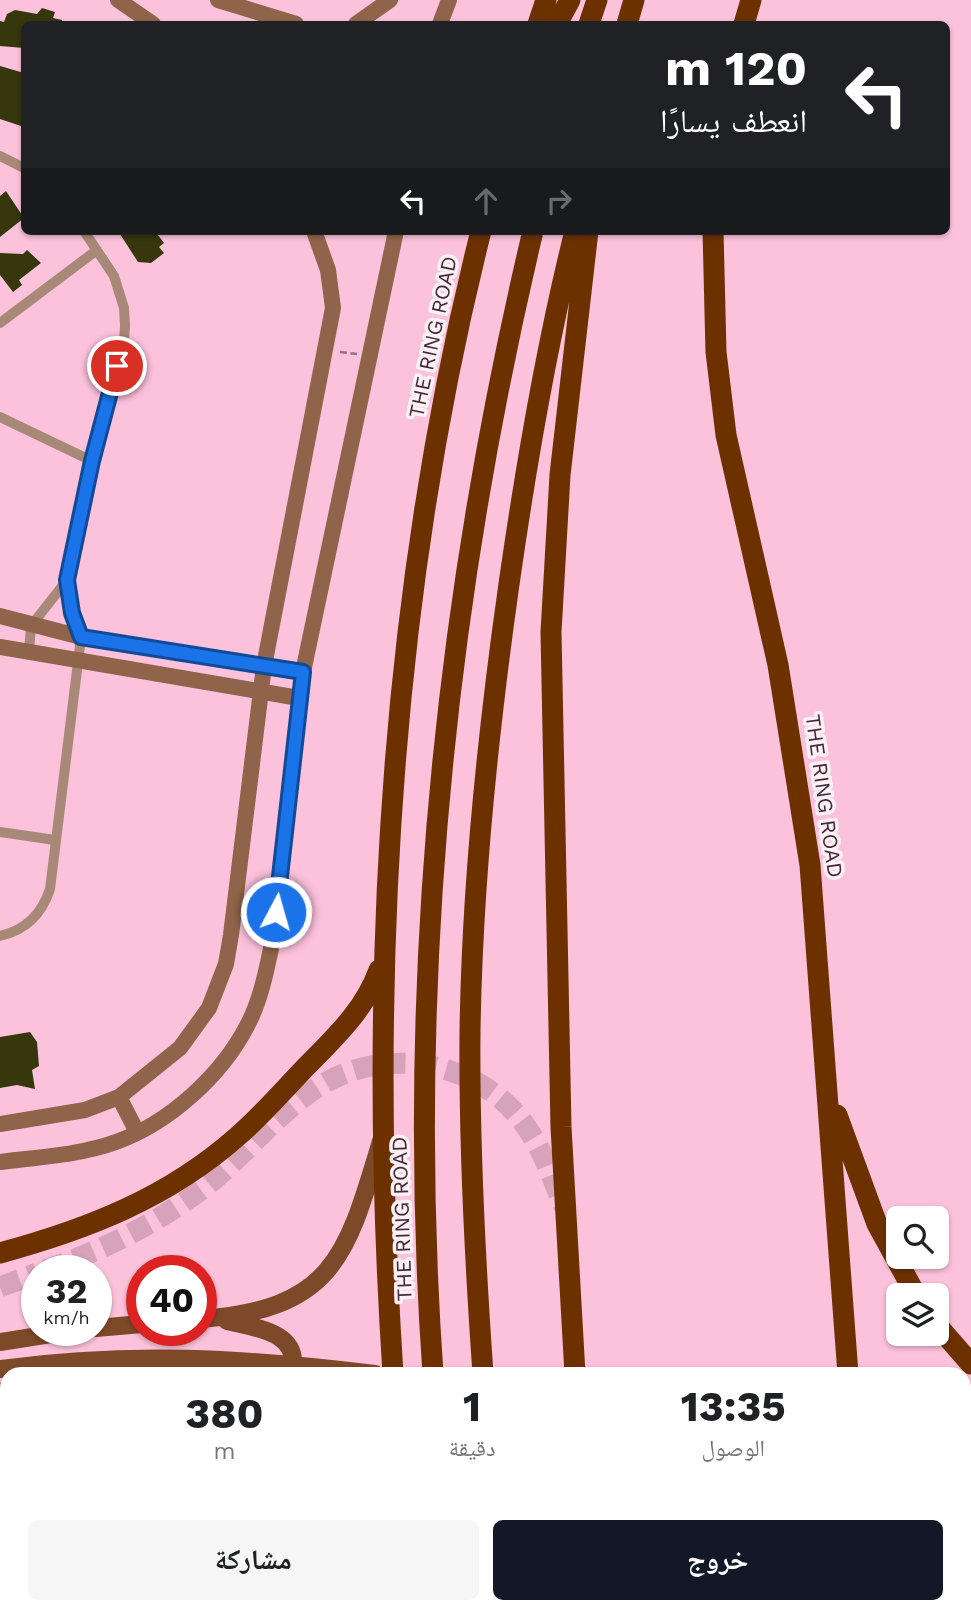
<!DOCTYPE html>
<html lang="ar">
<meta charset="utf-8">
<style>
:root{--surface:#fff;--page:#f6f6f6;--text:#202124;--muted:#757577;--accent:#111827}
body{margin:0;font-family:"Work Sans","Noto Naskh Arabic",sans-serif;background:var(--page);color:var(--text);direction:rtl;height:100vh;display:flex;flex-direction:column;font-size:26px;white-space:nowrap}
*{box-sizing:border-box;margin:0}
p{font-size:23px;color:var(--muted)}
.icon{flex:none;width:38px;height:38px;fill:none;stroke:currentColor;stroke-width:2;stroke-linecap:round;stroke-linejoin:round}
.map{position:relative;flex:1;overflow:hidden;direction:ltr}
.drawer{position:absolute;left:0px;top:1367px;width:971px;height:247px;display:flex;flex-direction:column;background:var(--surface);border-radius:21px 21px 0 0;box-shadow:0 2px 5px #0004;direction:rtl}
.drawer>*{flex:none}
.guide{position:absolute;left:21px;top:21px;width:929px;height:214px;border-radius:10px;box-shadow:0 2px 5px #0004;direction:rtl;background:#202124;color:#fff;overflow:hidden}
.fabs{position:absolute;left:886px;top:1206px;display:grid;gap:14px}
.fabs a{display:grid;place-items:center;width:63px;height:63px;border-radius:10px;background:var(--surface);box-shadow:0 2px 5px #0004;font-size:35px}
.speed{position:absolute;left:21px;top:1255px;display:flex;gap:14px;font-size:35px;font-weight:700;text-align:center}
.speed>*{display:grid;place-content:center;width:91px;height:91px;border-radius:50%;background:var(--surface);box-shadow:0 2px 5px #0004;line-height:1}
.speed small{font-size:18px;font-weight:400}
.speed .limit{border:10px solid #d22;background:#fff;color:#111}
.pin{position:absolute;display:grid;place-items:center;width:60px;height:60px;color:#fff;margin:-30px;border:4px solid #fff;border-radius:50%;box-shadow:0 2px 7px #0007}
.me{position:absolute;width:77px;margin:-38px;rotate:6deg;stroke-linejoin:round;filter:drop-shadow(0 0 5px #0008)}
.turn{display:flex;align-items:center;gap:24px;height:147px;padding:0 28px;font-size:32px}
.turn .icon{width:91px;height:91px;stroke-width:2.5}
.turn b{display:block;font-size:49px;line-height:60px}
.lanes{display:flex;align-items:center;height:66px;padding:0 28px;background:#0003;justify-content:center;gap:35px;direction:ltr}
.lanes .off{opacity:.35}
.eta{display:flex;justify-content:space-evenly;align-items:center;height:119px;text-align:center}
.eta b{font-size:42px;font-weight:700;line-height:49px}
.primary-button{display:flex;gap:14px;margin-top:auto;padding:14px 28px}
.primary-button a{flex:1;height:80px;border-radius:10px;background:var(--accent);color:#fff;font-size:28px;font-weight:700;line-height:80px;text-align:center}
.primary-button a+a{background:var(--page);color:var(--text)}
.map>svg:first-child{display:block}
.building{fill:#36370d}
.lines{fill:none;stroke-linecap:round;stroke-linejoin:round}
.highway-tunnel{stroke:#d7a3ba;stroke-width:21;stroke-dasharray:21 10;stroke-linecap:butt}
.path{stroke:#997183;stroke-width:2.5;stroke-dasharray:7 3.5;stroke-linecap:butt}
.street{stroke:#a88977;stroke-width:10}
.secondary{stroke:#90644a;stroke-width:16}
.primary{stroke:#7e4928;stroke-width:18}
.highway{stroke:#6d3100;stroke-width:21}
.primary-bridge{stroke:#7e4928;stroke-width:18}
.route-casing{stroke:#114b97;stroke-width:18}
.route{stroke:#1a73e8;stroke-width:12}
.labels{text-anchor:middle;stroke-width:7;stroke-linejoin:round;paint-order:stroke}
.street-label{font-size:21px;fill:#422b36;stroke:#fef1f6}
</style>
<div class="map">
<svg width="971" height="1613" viewBox="0 0 971 1613">
<rect width="100%" height="100%" fill="#fcc1db"/>
<path class="building" d="M 42,8 L 55,12 L 53,18 L 62,20 L 62,24 L 24,24 L 24,48 L 0,46 L 0,21 L 4,22 L 7,14 L 15,10 L 37,14 Z
M 0,66 L 24,73 L 24,127 L 0,119 Z
M 6,191 L 24,218 L 0,237 L 0,196 Z
M 118,231 L 155,231 L 164,243 L 159,247 L 164,253 L 151,263 L 138,262 Z
M 27,250 L 41,263 L 19,280 L 22,285 L 13,292 L 0,275 L 0,253 L 23,254 Z
M 30,1032 L 37,1042 L 39,1066 L 32,1070 L 35,1089 L 17,1085 L 0,1088 L 0,1037 Z"/>
<g class="lines">
<path class="highway-tunnel" d="M 45,1270 C 102,1251 157,1223 205,1187 C 243,1157 274,1117 312,1091 C 377,1045 473,1057 522,1121 C 542,1147 552,1178 564,1207
M 0,1287 L 37,1273
M 0,1457 L 7,1458
M 314,1606 L 322,1613"/>
<path class="path" d="M 340,352 L 357,354
M 0,1506 L 7,1504
M 0,1566 L 7,1564
M 129,1606 L 131,1613
M 55,1613 L 75,1606"/>
<path class="street" d="M 0,156 L 24,168
M 0,323 L 97,250
M 0,417 L 92,461
M 29,651 L 31,626 L 67,580
M 0,832 L 55,840
M 0,936 C 26,930 42,914 50,889 L 80,646 L 67,580 L 92,461 L 124,342 L 125,325 L 124,308 L 114,276 L 84,231"/>
<path class="secondary" d="M 118,0 L 153,24
M 218,0 L 296,24
M 356,24 L 390,0
M 440,24 L 449,0
M 0,616 L 81,637 L 303,672
M 0,647 L 299,698
M 119,1097 L 137,1132
M 0,1124 L 85,1110 L 119,1097 L 180,1048 L 209,1008 L 226,964 L 231,935 L 264,666 L 333,308 L 328,270 L 314,231
M 0,1162 C 39,1157 80,1155 116,1142 C 169,1123 221,1076 247,1026 C 261,1000 267,968 273,939 L 303,672 L 396,231"/>
<path class="primary" d="M 201,1319 C 334,1309 347,1255 381,1141
M 227,1321 C 256,1328 303,1332 291,1374
M 96,1328 L 142,1324
M 0,1342 L 76,1330
M 0,1392 L 7,1390
M 0,1416 L 7,1415
M 964,1456 L 971,1457
M 964,1479 L 971,1480"/>
<path class="highway" d="M 538,24 L 546,0
M 557,24 L 570,0
M 589,24 L 597,0
M 627,24 L 634,0
M 744,24 L 751,0
M 713,231 L 716,352 L 726,435 L 778,665 L 810,865 L 848,1374
M 837,1115 L 877,1224 L 916,1295
M 0,1253 C 88,1229 168,1198 238,1136 C 261,1116 281,1093 302,1071 C 332,1040 364,1012 379,970
M 936,1324 L 971,1364
M 393,1374 C 368,991 387,604 481,231
M 433,1374 C 406,990 444,605 533,231
M 483,1374 C 475,1260 469,1147 470,1033 C 472,882 488,732 509,584 C 526,465 546,347 575,231
M 575,1374 L 561,1127 L 551,632 L 560,475 L 588,231
M 415,1606 L 416,1613
M 457,1606 L 458,1613
M 506,1606 L 507,1613
M 596,1606 L 597,1613
M 865,1606 L 865,1613
M 970,1613 L 971,1612"/>
<path class="primary-bridge" d="M 0,1369 C 131,1351 244,1358 375,1374"/>
</g>
<g class="lines">
<defs>
<path id="route" d="M 117,366 L 92,461 L 67,580 L 72,613 L 81,637 L 303,672 L 276,912"/>
</defs>
<use href="#route" class="route-casing"/>
<use href="#route" class="route"/>
</g>
<g class="labels">
<g class="street-label">
<text transform="translate(433 337) rotate(-78)" y="7">THE RING ROAD</text>
<text transform="translate(824 796) rotate(82)" y="7">THE RING ROAD</text>
<text transform="translate(402 1219) rotate(-92)" y="7">THE RING ROAD</text>
</g>
</g>
</svg>
<div class="fabs">
<a><svg class="icon" aria-label="search" viewBox="0 0 24 24"><circle cx="10" cy="10" r="6"/><path d="M15 15l6 6"/></svg></a>
<a><svg class="icon" aria-label="layers" viewBox="0 0 24 24"><path d="M12 4l9 5-9 5-9-5zM3 14l9 5 9-5"/></svg></a>
</div>
<div class="speed"><div>32<small>km/h</small></div><div class="limit">40</div></div>
<div class="pin" style="left:117px;top:366px;background:#d93025"><svg class="icon" aria-label="arrive" viewBox="0 0 24 24"><path d="M6 21V4h12l-3 4 3 4H6"/></svg></div>
<svg class="me" style="left:276px;top:912px" viewBox="-20 -20 40 40"><circle r="17" fill="#1a73e8" stroke="#fff" stroke-width="3"/><path d="M0-11L8 9 0 5-8 9z" fill="#fff"/></svg>
<div class="guide">
<div class="turn"><svg class="icon" aria-label="left" viewBox="0 0 24 24"><path d="M17 20v-9H6M10 6l-5 5 5 5"/></svg><div><b>120 m</b>انعطف يسارًا</div></div>
<div class="lanes"><svg class="icon" aria-label="left" viewBox="0 0 24 24"><path d="M17 20v-9H6M10 6l-5 5 5 5"/></svg><svg class="icon off" aria-label="ahead" viewBox="0 0 24 24"><path d="M12 20V5M6 11l6-6 6 6"/></svg><svg class="icon off" aria-label="right" viewBox="0 0 24 24"><path d="M7 20v-9h11M14 6l5 5-5 5"/></svg></div>
</div>
<section class="drawer">
<div class="eta">
<div><b>13:35</b><p>الوصول</p></div>
<div><b>1</b><p>دقيقة</p></div>
<div><b>380</b><p>m</p></div>
</div>
<div class="primary-button"><a>خروج</a><a>مشاركة</a></div>
</section>
</div>
